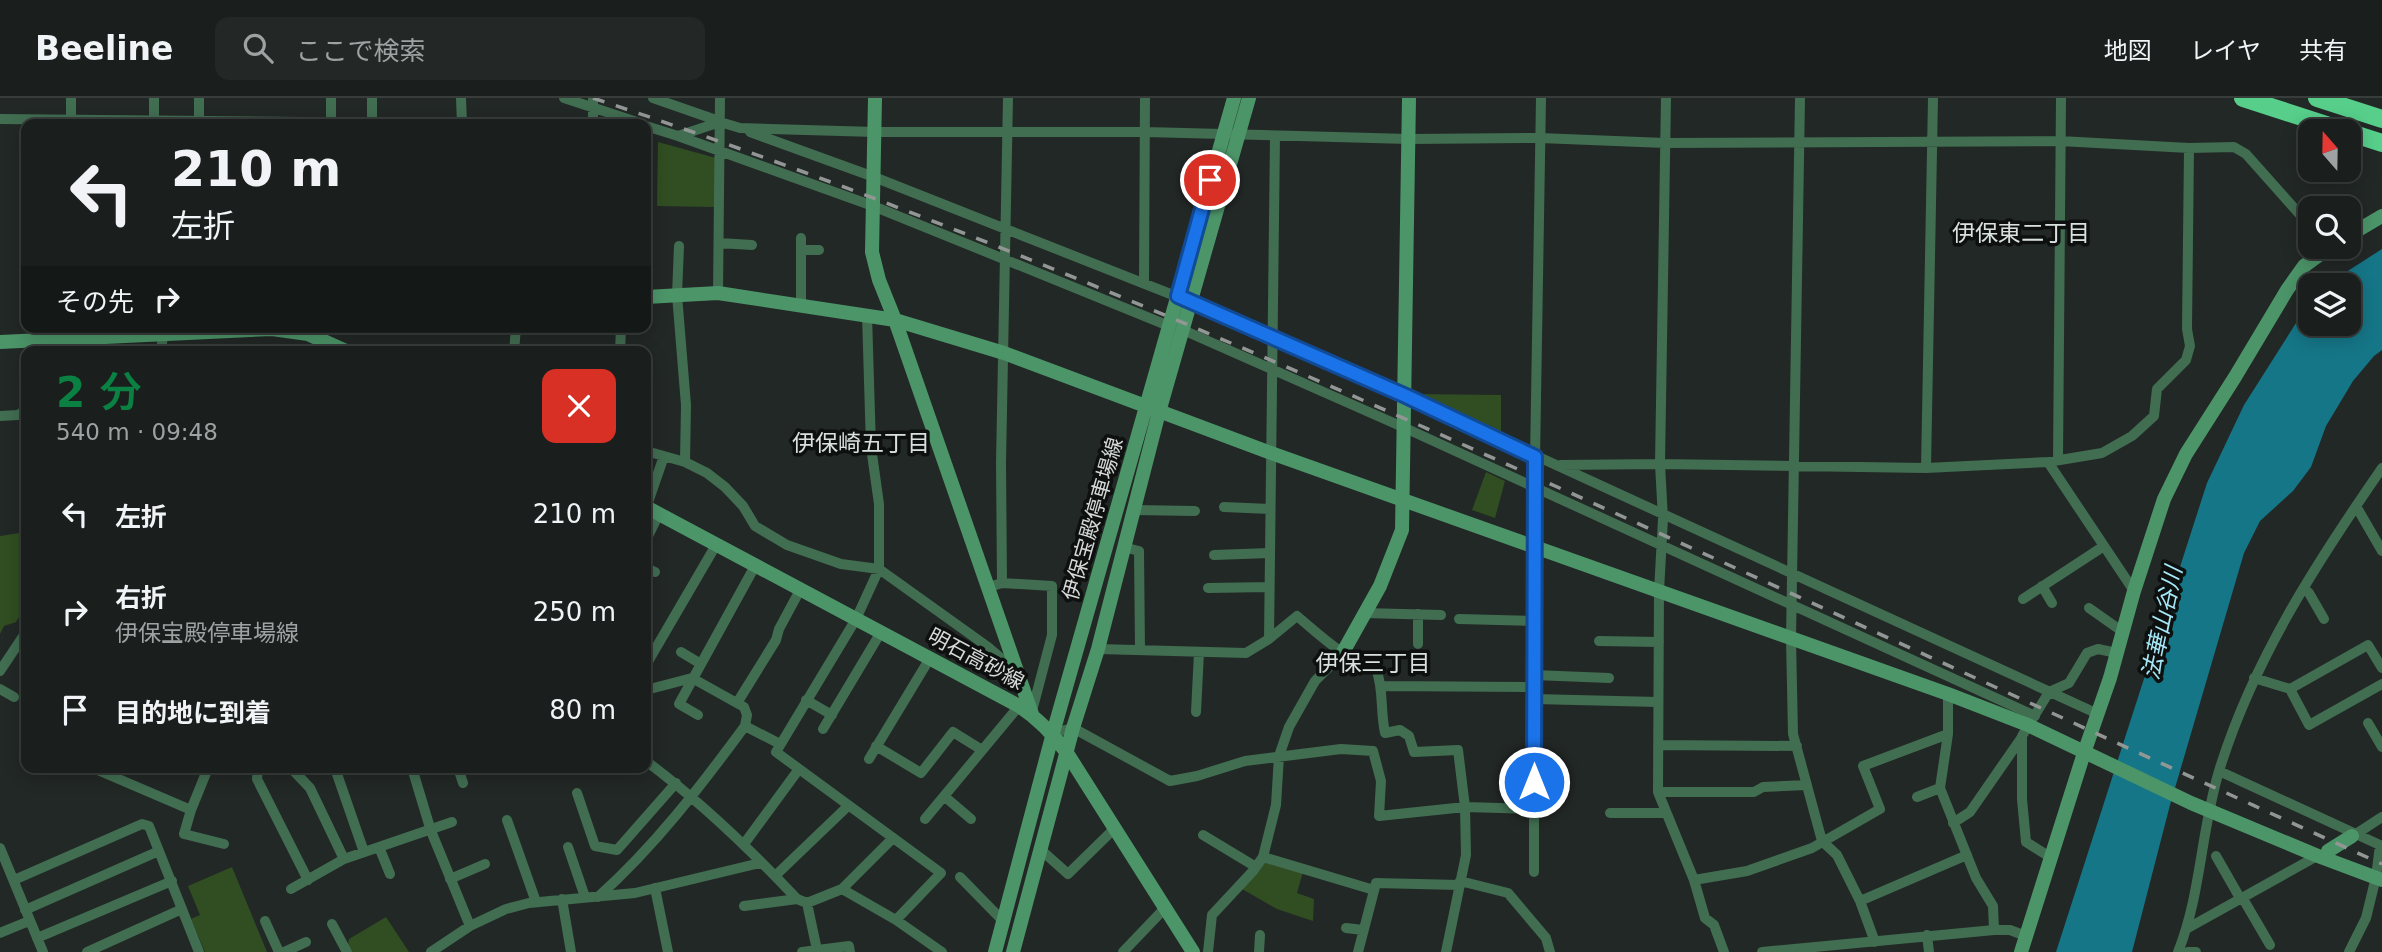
<!DOCTYPE html>
<html lang="ja">
<meta charset="utf-8">
<style>
:root{--surface:#1a1e1c;--page:#232725;--text:#f1f3f6;--muted:#9fa2a3;--line:#383c3b;--accent:#0b8043}
body{margin:0;font-family:"DejaVu Sans","Noto Sans JP",sans-serif;background:var(--page);color:var(--text);height:100vh;display:flex;flex-direction:column;font-size:26px;white-space:nowrap}
*{box-sizing:border-box;margin:0}
p{font-size:23px;color:var(--muted)}
.icon{flex:none;width:38px;height:38px;fill:none;stroke:currentColor;stroke-width:2;stroke-linecap:round;stroke-linejoin:round}
.map{position:relative;flex:1;overflow:hidden}
.side{position:absolute;left:21px;top:248px;width:630px;height:427px;display:flex;flex-direction:column;background:var(--surface);border-radius:14px;box-shadow:0 4px 18px #0003,0 0 0 2px var(--line)}
.side>*{flex:none}
.banner{position:absolute;left:21px;top:21px;width:630px;height:214px;border-radius:14px;box-shadow:0 4px 18px #0003,0 0 0 2px var(--line);background:#1a1e1c;color:var(--text);overflow:hidden}
.needle{width:46px;rotate:340deg}
.controls{position:absolute;left:2298px;top:21px;display:grid;gap:14px}
.controls a{display:grid;place-items:center;width:63px;height:63px;border-radius:14px;background:var(--surface);box-shadow:0 4px 18px #0003,0 0 0 2px var(--line);font-size:35px}
.pin{position:absolute;display:grid;place-items:center;width:60px;height:60px;color:#fff;margin:-30px;border:4px solid #fff;border-radius:50%;box-shadow:0 2px 7px #0007}
.me{position:absolute;width:77px;margin:-38px;rotate:0deg;stroke-linejoin:round;filter:drop-shadow(0 0 5px #0008)}
.turn{display:flex;align-items:center;gap:24px;height:147px;padding:0 35px;font-size:32px}
.turn .icon{width:91px;height:91px;stroke-width:2.5}
.turn b{display:block;font-size:49px;line-height:60px}
.then{display:flex;align-items:center;height:66px;padding:0 35px;background:#0003;gap:14px;font-size:26px}
.round{display:grid;place-items:center;flex:none;width:74px;height:74px;border-radius:14px;background:var(--page)}
.head{display:flex;align-items:center;justify-content:space-between;height:119px;padding:0 35px}
h1{font-size:42px;font-weight:600;line-height:52px;color:var(--accent)}
ul{padding:0;list-style:none}
li{display:flex;align-items:center;gap:21px;height:98px;padding:0 35px}
li div{flex:1}
li b{display:block;font-size:26px}
li em{font-style:normal}
header{display:flex;align-items:center;gap:42px;box-sizing:border-box;height:98px;padding:0 35px;background:var(--surface);border-bottom:2px solid var(--line)}
header strong{font-size:33px}
nav{display:flex;gap:38px;margin-inline-start:auto;font-size:24px}
.search{width:490px;height:63px;background:var(--page);display:flex;align-items:center;gap:18px;box-sizing:border-box;padding:0 24px;border-radius:14px;color:var(--muted);font-size:26px}
.map>svg:first-child{display:block}
.green{fill:#304e21}
.water{fill:#157687}
.lines{fill:none;stroke-linecap:round;stroke-linejoin:round}
.street{stroke:#416d51;stroke-width:10}
.secondary{stroke:#4c9569;stroke-width:14}
.highway{stroke:#57cf8b;stroke-width:18}
.rail{stroke:#929795;stroke-width:3.5;stroke-dasharray:12 12;stroke-linecap:butt}
.route-casing{stroke:#114b97;stroke-width:18}
.route{stroke:#1a73e8;stroke-width:12}
.labels{text-anchor:middle;stroke-width:7;stroke-linejoin:round;paint-order:stroke}
.street-label{font-size:21px;fill:#d5d9d7;stroke:#0d100f}
.neighbourhood-label{font-size:23px;fill:#d9e1de;stroke:#0d100f}
.water-label{font-size:23px;font-style:italic;fill:#a6e8f7;stroke:#0d100f}
</style>
<header>
<strong>Beeline</strong>
<div class="search"><svg class="icon" aria-label="search" viewBox="0 0 24 24"><circle cx="10" cy="10" r="6"/><path d="M15 15l6 6"/></svg>ここで検索</div>
<nav><a>地図</a><a>レイヤ</a><a>共有</a></nav>
</header>
<div class="map">
<svg width="2382" height="854" viewBox="0 0 2382 854">
<rect width="100%" height="100%" fill="#222826"/>
<path class="green" d="M 658,44 L 716,60 L 715,109 L 657,108 Z
M 1413,296 L 1501,297 L 1501,337 L 1412,300 Z
M 1486,374 L 1505,383 L 1495,420 L 1472,412 Z
M 26,434 L 26,507 L 16,524 L 4,528 L 0,536 L 0,438 Z
M 1264,763 L 1303,774 L 1297,795 L 1314,801 L 1313,823 L 1277,811 L 1242,791 Z
M 232,769 L 267,854 L 205,854 L 191,821 L 200,817 L 188,788 Z
M 386,819 L 409,854 L 352,854 L 348,847 L 349,841 Z"/>
<path class="water" d="M 2382,151 L 2382,252 L 2374,258 L 2353,283 L 2326,328 L 2311,369 L 2293,393 L 2260,423 L 2244,455 L 2170,707 L 2132,854 L 2056,854 L 2207,385 L 2244,307 L 2310,203 L 2310,226 L 2348,226 L 2348,187 L 2326,187 Z"/>
<g class="lines">
<path class="street" d="M 372,0 L 372,25
M 461,0 L 462,26
M 564,0 L 643,26
M 653,0 L 719,23
M 1666,0 L 1660,366 L 1663,421 L 1659,493 L 1658,694 L 1694,782 L 1705,820 L 1714,827 L 1724,854
M 1800,0 L 1791,541 L 1793,636 L 1822,743 L 1837,757 L 1860,803 L 1875,844
M 0,21 L 502,26
M 154,23 L 154,0
M 71,26 L 71,0
M 199,26 L 199,0
M 331,26 L 331,0
M 593,26 L 593,0
M 646,28 L 678,38 L 720,24 L 740,30 L 875,34 L 1145,34 L 1409,41 L 1540,40 L 1665,45 L 2060,43 L 2189,50 L 2234,49 L 2246,56 L 2310,128
M 750,34 L 874,79 L 1178,199 L 1406,298 L 2098,616
M 678,38 L 873,108 L 1169,228
M 719,145 L 752,147
M 679,148 L 677,197 L 686,307 L 685,364
M 801,152 L 819,152
M 1144,185 L 1145,0
M 718,195 L 720,0
M 801,207 L 801,140
M 867,217 L 871,349 L 879,406 L 879,471 L 856,521 L 776,654 L 941,775 L 896,822
M 1183,232 L 1405,330 L 2035,618
M 59,254 L 66,229
M 161,254 L 163,237
M 514,254 L 516,229
M 620,254 L 621,229
M 0,318 L 18,317 L 26,312
M 646,353 L 685,364 L 707,375 L 725,389 L 743,408 L 755,428 L 787,447 L 841,466 L 879,471 L 988,549 L 1016,573
M 2058,362 L 2061,0
M 2048,364 L 2134,493
M 1560,367 L 1660,366 L 1926,370 L 2048,364 L 2102,355 L 2132,338 L 2154,318 L 2157,291 L 2186,262 L 2190,248 L 2187,231 L 2189,50
M 1926,370 L 1933,0
M 2356,408 L 2382,453
M 1224,409 L 1270,411
M 646,410 L 664,358
M 1134,412 L 1195,413
M 646,442 L 659,416
M 1123,449 L 1139,453 L 1140,552
M 1214,457 L 1270,455
M 646,470 L 655,474
M 1002,485 L 1052,488 L 1052,537 L 1032,613
M 2042,488 L 2052,505
M 989,489 L 1002,485 L 1001,365 L 1008,0
M 1208,490 L 1269,489
M 2304,491 L 2309,495 L 2324,521
M 2023,501 L 2104,448
M 2089,510 L 2123,534
M 1364,515 L 1441,517
M 1418,516 L 1418,546
M 1459,521 L 1534,523
M 1269,541 L 1275,38
M 1599,543 L 1659,544
M 1098,551 L 1246,555 L 1269,541 L 1297,518 C 1322,539 1344,561 1376,570 C 1384,592 1380,612 1385,635 L 1400,632 L 1409,638 L 1414,654 L 1458,652 L 1465,709 L 1466,757 L 1446,854
M 681,554 L 701,566
M 646,567 L 716,447
M 0,573 L 26,534
M 1534,577 L 1609,580
M 2254,580 L 2290,591 L 2309,627 L 2382,586
M 1382,588 L 1534,589
M 0,591 L 14,599
M 2290,591 L 2368,547 L 2382,570
M 646,592 L 692,580 L 744,609 L 747,617 L 745,628 L 780,646
M 1948,596 L 1948,636 L 1940,690 L 1976,780 L 1993,808 L 1994,832
M 1534,601 L 1658,604
M 806,602 L 832,617
M 737,605 L 776,542 L 779,531 L 800,492
M 1196,614 L 1199,554
M 698,617 L 679,606 L 755,468
M 2368,625 L 2382,649
M 823,631 L 881,534
M 1053,635 L 1073,630 L 1170,683 L 1197,678 L 1245,663 L 1341,651 L 1373,653 L 1381,683 L 1379,718 L 1465,709 L 1534,711 L 1535,362 L 1541,0
M 1658,647 L 1797,648
M 876,648 L 921,675 L 953,634 L 982,652
M 869,661 L 930,560
M 646,663 C 701,704 750,751 797,801 L 807,805 L 842,791 L 896,822 L 942,854
M 93,670 L 191,712
M 208,670 L 191,712 L 184,736 L 224,746
M 258,670 L 257,681 L 308,782
M 291,670 L 310,690 L 344,761
M 412,670 L 431,733 L 470,828
M 458,670 L 463,685
M 2219,673 L 2382,748
M 337,676 L 364,754
M 1658,694 L 1754,694 L 1763,689 L 1807,687
M 577,695 L 595,748 L 617,752 L 676,685
M 944,698 L 971,721
M 1917,699 L 1940,690
M 1534,711 L 1534,774
M 1610,715 L 1666,715
M 925,721 L 1019,608
M 507,722 L 536,804
M 1953,725 L 1970,714 L 2022,639
M 1203,737 L 1256,769
M 2353,738 L 2382,719
M 744,746 L 799,671
M 379,749 L 390,776
M 568,749 L 585,799
M 0,750 L 43,854
M 1040,751 L 1068,776 L 1114,731
M 2216,758 L 2240,800
M 1263,759 L 1374,792
M 2050,759 L 2026,744 L 2022,701 L 2022,638 L 2049,594 L 2069,585 L 2087,555 L 2098,551 L 2117,555
M 775,778 L 848,708
M 960,779 L 1003,823
M 450,781 L 485,766
M 14,782 L 142,726 L 149,728 L 199,854
M 1694,782 L 1747,773 L 1812,750 L 1880,711 L 1863,668 L 1948,636
M 1460,783 L 1508,795 L 1546,840 L 1550,854
M 655,790 L 668,854
M 291,791 L 344,761 L 452,724
M 842,791 L 892,741
M 598,799 C 655,748 700,689 745,628
M 2242,799 L 2270,847
M 562,801 L 571,854
M 1860,803 L 1967,757
M 807,805 L 817,852
M 744,808 L 797,801
M 25,812 L 159,753
M 265,823 L 279,854
M 332,826 L 347,854
M 1346,830 L 1363,832
M 2188,830 L 2319,757
M 0,835 L 29,823
M 1927,837 L 1929,854
M 37,840 L 172,783
M 87,854 L 182,811
M 284,854 L 306,844
M 431,854 L 470,828 L 506,811 L 529,805 L 635,795 L 760,765
M 802,854 L 849,848 L 850,854
M 1123,854 L 1165,810
M 1208,854 L 1212,817 L 1253,773 L 1263,759 L 1276,707 L 1279,658 L 1289,629 L 1315,583 L 1342,556
M 1259,854 L 1260,837
M 1358,854 L 1376,785 L 1459,787
M 1762,854 L 1994,832 L 2010,832 L 2026,838
M 2178,854 C 2201,797 2201,732 2219,673 C 2253,562 2317,464 2382,370
M 2188,854 L 2196,854
M 2349,854 L 2366,820 L 2376,779 L 2380,747"/>
<path class="secondary" d="M 875,0 L 872,154 L 879,182 L 895,222 L 1032,616
M 2348,138 L 2382,118
M 646,199 L 718,195 L 895,222 L 1004,255 L 1271,355 L 1948,596 L 2028,627 L 2191,705 L 2318,758 L 2382,782
M 0,244 L 272,231 L 308,236 L 348,254
M 646,409 L 1019,608 C 1039,621 1053,636 1067,655 L 1193,854
M 1342,556 L 1380,488 L 1402,432 L 1409,0
M 2328,753 L 2352,738
M 995,854 L 1053,635 L 1234,0
M 1013,854 L 1073,630 L 1098,551 L 1159,314 L 1249,0
M 2021,854 L 2084,655 L 2110,580 L 2134,493 L 2164,401 L 2186,356 L 2235,279 L 2287,192 L 2304,168 L 2330,149"/>
<path class="highway" d="M 2243,0 L 2345,33
M 2317,0 L 2382,21
M 2348,34 L 2382,45"/>
<path class="rail" d="M 593,0 C 945,117 1280,263 1617,416 C 1872,532 2127,650 2382,766"/>
</g>
<g class="lines">
<defs>
<path id="route" d="M 1210,82 L 1178,198 L 1406,298 L 1535,359 L 1534,684"/>
</defs>
<use href="#route" class="route-casing"/>
<use href="#route" class="route"/>
</g>
<g class="labels">
<g class="street-label">
<text transform="translate(1093 421) rotate(-74)" y="7">伊保宝殿停車場線</text>
<text transform="translate(976 561) rotate(28)" y="7">明石高砂線</text>
</g>
<g class="neighbourhood-label">
<text x="2021" y="143">伊保東二丁目</text>
<text x="861" y="353">伊保崎五丁目</text>
<text x="1373" y="573">伊保三丁目</text>
</g>
<g class="water-label">
<text transform="translate(2162 525) rotate(-78)" y="8">法華山谷川</text>
</g>
</g>
</svg>
<div class="controls">
<a><svg class="needle" viewBox="-14 -14 28 28"><path d="M0-13l5 13h-10z" fill="#e53935"/><path d="M0 13l5-13h-10z" fill="#9fa2a3"/></svg></a>
<a><svg class="icon" aria-label="search" viewBox="0 0 24 24"><circle cx="10" cy="10" r="6"/><path d="M15 15l6 6"/></svg></a>
<a><svg class="icon" aria-label="layers" viewBox="0 0 24 24"><path d="M12 4l9 5-9 5-9-5zM3 14l9 5 9-5"/></svg></a>
</div>
<div class="pin" style="left:1210px;top:82px;background:#d93025"><svg class="icon" aria-label="arrive" viewBox="0 0 24 24"><path d="M6 21V4h12l-3 4 3 4H6"/></svg></div>
<svg class="me" style="left:1534px;top:684px" viewBox="-20 -20 40 40"><circle r="17" fill="#1a73e8" stroke="#fff" stroke-width="3"/><path d="M0-11L8 9 0 5-8 9z" fill="#fff"/></svg>
<div class="banner">
<div class="turn"><svg class="icon" aria-label="left" viewBox="0 0 24 24"><path d="M17 20v-9H6M10 6l-5 5 5 5"/></svg><div><b>210 m</b>左折</div></div>
<div class="then">その先<svg class="icon" aria-label="right" viewBox="0 0 24 24"><path d="M7 20v-9h11M14 6l5 5-5 5"/></svg></div>
</div>
<section class="side">
<div class="head"><div><h1>2 分</h1><p>540 m · 09:48</p></div><a class="round" style="background:#d93025;color:#fff"><svg class="icon" aria-label="close" viewBox="0 0 24 24"><path d="M6 6l12 12M18 6L6 18"/></svg></a></div>
<ul>
<li><svg class="icon" aria-label="left" viewBox="0 0 24 24"><path d="M17 20v-9H6M10 6l-5 5 5 5"/></svg><div><b>左折</b></div><em>210 m</em></li>
<li><svg class="icon" aria-label="right" viewBox="0 0 24 24"><path d="M7 20v-9h11M14 6l5 5-5 5"/></svg><div><b>右折</b><p>伊保宝殿停車場線</p></div><em>250 m</em></li>
<li><svg class="icon" aria-label="arrive" viewBox="0 0 24 24"><path d="M6 21V4h12l-3 4 3 4H6"/></svg><div><b>目的地に到着</b></div><em>80 m</em></li>
</ul>
</section>
</div>
